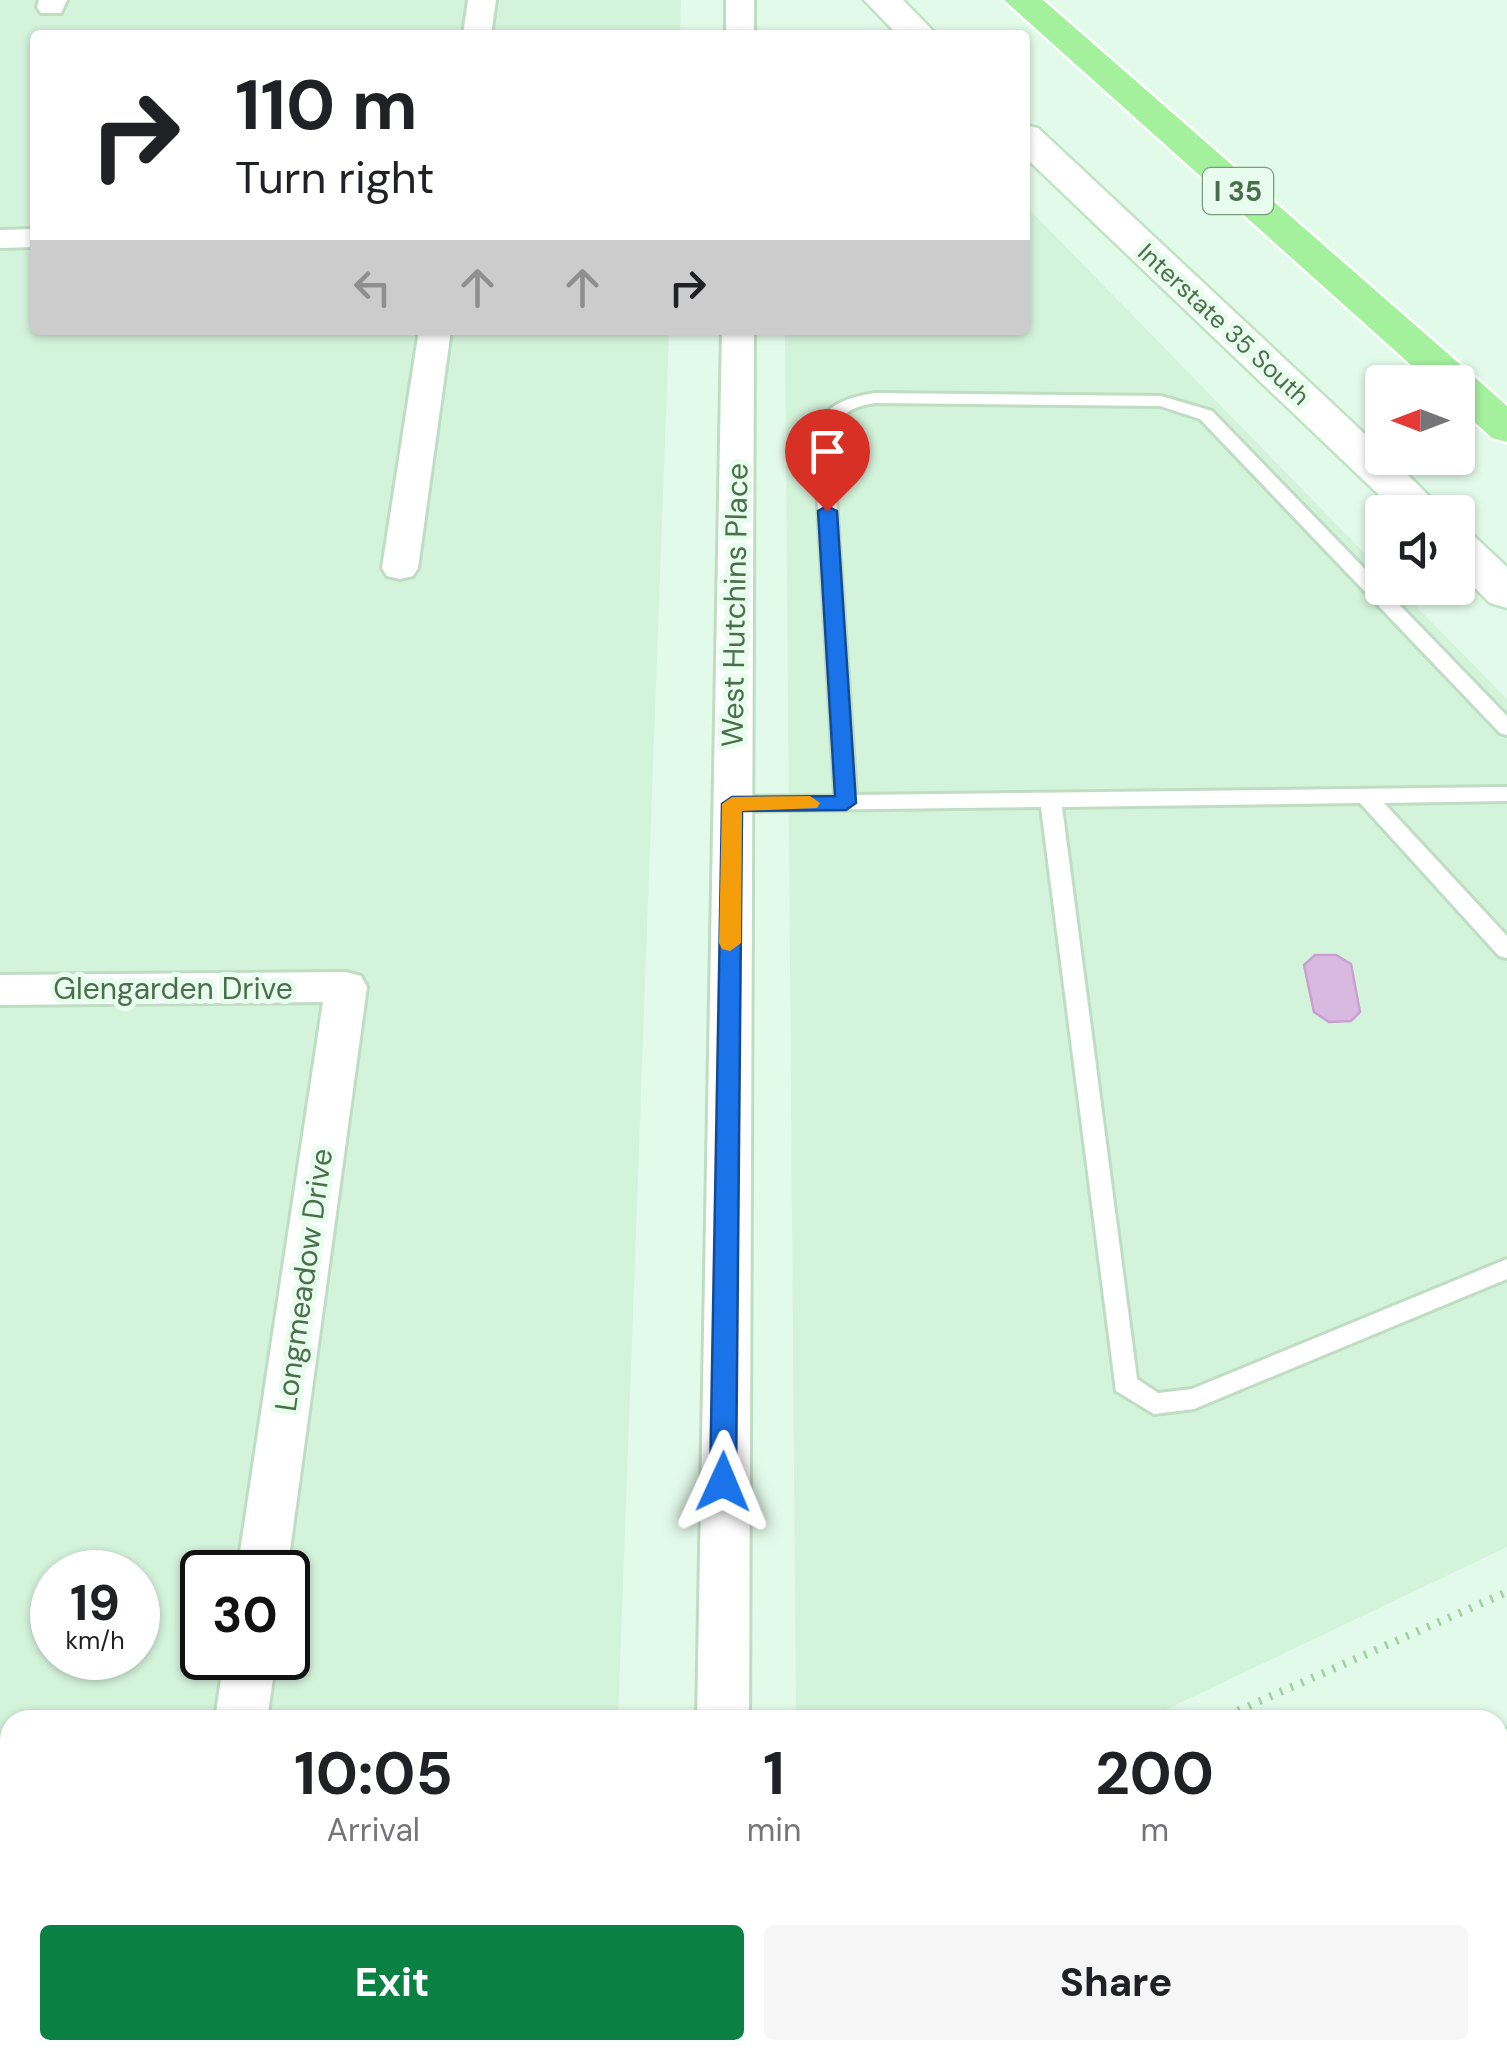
<!DOCTYPE html>
<style>
:root{--surface:#fff;--page:#f6f6f6;--text:#202124;--muted:#757577;--accent:#0b8043}
body{margin:0;font-family:"DM Sans",sans-serif;background:var(--page);color:var(--text);height:100vh;display:flex;flex-direction:column;font-size:38px;white-space:nowrap}
*{box-sizing:border-box;margin:0}
p{font-size:32px;color:var(--muted)}
.icon{flex:none;width:55px;height:55px;fill:none;stroke:currentColor;stroke-width:2;stroke-linecap:round;stroke-linejoin:round}
.map{position:relative;flex:1;overflow:hidden}
.side{position:absolute;left:0px;top:1710px;width:1508px;height:350px;display:flex;flex-direction:column;background:var(--surface);border-radius:30px 30px 0 0;box-shadow:0 2px 8px #0004}
.side>*{flex:none}
.guide{position:absolute;left:30px;top:30px;width:1000px;height:305px;border-radius:10px;box-shadow:0 2px 8px #0004;background:#fff;color:var(--text);overflow:hidden}
.needle{width:65px;rotate:270deg}
.tools{position:absolute;left:1365px;top:365px;display:grid;gap:20px}
.tools a{display:grid;place-items:center;width:110px;height:110px;border-radius:10px;background:var(--surface);box-shadow:0 2px 8px #0004;font-size:50px}
.speed{position:absolute;left:30px;top:1550px;display:flex;gap:20px;font-size:50px;font-weight:700;text-align:center}
.speed>*{display:grid;place-content:center;width:130px;height:130px;border-radius:50%;background:var(--surface);box-shadow:0 2px 8px #0004;line-height:1}
.speed small{font-size:25px;font-weight:400}
.speed .limit{border:5px solid #111;border-radius:15px;background:#fff;color:#111}
.pin{position:absolute;display:grid;place-items:center;width:85px;height:85px;color:#fff;margin:-102px -42px;border-radius:50% 50% 50% 0;rotate:-45deg;box-shadow:0 0 10px #0007}
.pin .icon{rotate:45deg}
.me{position:absolute;width:110px;margin:-55px;rotate:1deg;stroke-linejoin:round;filter:drop-shadow(0 0 8px #0008)}
.turn{display:flex;align-items:center;gap:35px;height:210px;padding:0 40px;font-size:45px}
.turn .icon{width:130px;height:130px;stroke-width:2.5}
.turn b{display:block;font-size:70px;line-height:85px}
.lanes{display:flex;align-items:center;height:95px;padding:0 40px;background:#0003;justify-content:center;gap:50px;direction:ltr}
.lanes .off{opacity:.35}
.eta{display:flex;justify-content:space-evenly;align-items:center;height:170px;text-align:center}
.eta b{font-size:60px;font-weight:700;line-height:70px}
.button{display:flex;gap:20px;margin-top:auto;padding:20px 40px}
.button a{flex:1;height:115px;border-radius:10px;background:var(--accent);color:#fff;font-size:40px;font-weight:700;line-height:115px;text-align:center}
.button a+a{background:var(--page);color:var(--text)}
.map>svg:first-child{display:block}
.residential{fill:#d4f3db;fill-rule:evenodd}
.commercial{fill:#d8f9d6}
.water{fill:#dab9e1;stroke:#c9a0d2;stroke-width:2.5}
.lines{fill:none;stroke-linecap:round;stroke-linejoin:round}
.service-casing{stroke:#bfddc3;stroke-width:6}
.minor-casing{stroke:#bfddc3;stroke-width:6}
.secondary-casing{stroke:#bfe4c4;stroke-width:5}
.motorway-casing{stroke:#fff;stroke-width:5}
.path{stroke:#a0d1a2;stroke-width:8;stroke-dasharray:2.5 9;stroke-linecap:butt}
.service{fill:#fff;fill-rule:evenodd}
.minor{fill:#fff;fill-rule:evenodd}
.secondary{fill:#fff;fill-rule:evenodd}
.motorway{fill:#a3f09d;fill-rule:evenodd}
.route{fill:#1a73e8;stroke:#114b97;stroke-width:2.5}
.slow{fill:#f59e0b}
.labels{text-anchor:middle;stroke-width:10;stroke-linejoin:round;paint-order:stroke}
.far-street-label{font-size:25px;fill:#4b6f4c;stroke:#e8fdee}
.shield{fill:#e8fdee;stroke:#7a9a7d;stroke-width:2.5}
.shield-label{font-size:28px;font-weight:bold;fill:#4b6f4c}
.street-label{font-size:30px;fill:#4b6f4c;stroke:#e8fdee}
</style>
<div class="map">
<svg width="1507" height="2060" viewBox="0 0 1507 2060">
<rect width="100%" height="100%" fill="#e2fae9"/>
<path class="residential" d="M 0,0 L 681,0 L 680,35 L 35,35 L 35,330 L 669,330 L 618,1720 L 10,1720 L 10,2050 L 134,2050 L 85,2060 L 0,2060 ZM 52,1572 L 138,1572 L 138,1658 L 52,1658 ZM 202,1572 L 288,1572 L 288,1658 L 202,1658 Z
M 1025,205 L 1382,571 L 1382,588 L 1398,588 L 1507,699 L 1507,1547 L 1144,1720 L 796,1720 L 785,330 L 1025,330 Z"/>
<path class="commercial" d="M 1507,1965 L 1507,2060 L 1313,2060 L 1334,2050 L 1498,2050 L 1498,1969 Z"/>
<path class="water" d="M 1315,955 L 1336,955 L 1351,964 L 1360,1012 L 1351,1021 L 1329,1022 L 1314,1012 L 1304,965 Z"/>
<g class="lines">
<defs>
<path id="service" d="M 875,393 L 1161,396 L 1212,411 L 1507,716 L 1507,735 L 1500,733 L 1200,419 L 1160,406 L 875,403 C 851,407 837,414 832,439 L 856,795 L 1507,787 L 1507,801 L 1384,803 L 1507,936 L 1507,958 L 1499,956 L 1360,803 L 1062,807 L 1137,1379 L 1158,1393 L 1192,1389 L 1507,1259 L 1507,1279 L 1194,1409 L 1154,1414 L 1116,1391 L 1041,807 L 732,811 L 722,804 L 732,797 L 835,796 L 814,439 C 820,406 844,398 875,393 Z
M 1507,1969 L 1507,1998 L 1498,2001 L 1498,1972 Z
M 1254,2050 L 1284,2050 L 1286,2060 L 1256,2060 Z
M 1467,2050 L 1497,2050 L 1499,2060 L 1469,2060 Z"/>
<path id="minor" d="M 39,0 L 67,0 L 61,13 L 41,13 L 37,7 Z
M 468,0 L 496,0 L 491,35 L 463,35 Z
M 726,0 L 754,0 L 754,35 L 726,35 Z
M 35,229 L 35,247 L 0,248 L 0,230 Z
M 419,330 L 451,330 L 418,568 L 413,576 L 400,579 L 387,576 L 382,568 Z
M 722,330 L 754,330 L 749,1720 L 697,1720 Z
M 346,972 L 361,976 L 367,987 L 287,1572 L 237,1572 L 323,1002 L 0,1005 L 0,975 Z
M 224,1658 L 276,1658 L 267,1720 L 215,1720 Z
M 164,2050 L 222,2050 L 221,2060 L 163,2060 Z"/>
<path id="secondary" d="M 864,0 L 903,0 L 937,35 L 898,35 Z
M 1025,125 L 1038,128 L 1382,450 L 1382,458 L 1391,458 L 1445,512 L 1397,512 L 1025,157 Z
M 1458,532 L 1474,536 L 1507,567 L 1507,608 L 1490,603 L 1458,571 Z
M 1507,1729 L 1507,1792 L 1498,1795 L 1498,1732 Z
M 701,2050 L 806,2050 L 802,2060 L 697,2060 Z"/>
<path id="motorway" d="M 1004,0 L 1043,0 L 1470,373 L 1507,406 L 1507,442 L 1492,438 L 1458,407 L 1458,382 L 1430,382 Z"/>
</defs>
<use href="#service" class="service-casing"/>
<use href="#minor" class="minor-casing"/>
<use href="#secondary" class="secondary-casing"/>
<use href="#motorway" class="motorway-casing"/>
<path class="path" d="M 1217,1720 L 1507,1592"/>
<use href="#service" class="service"/>
<use href="#minor" class="minor"/>
<use href="#secondary" class="secondary"/>
<use href="#motorway" class="motorway"/>
</g>
<path class="route" d="M 827,506 L 837,511 L 856,803 L 846,810 L 742,811 L 736,1482 L 733,1490 L 723,1493 L 714,1490 L 710,1482 L 722,804 L 732,797 L 835,796 L 818,511 Z"/>
<path class="slow" d="M 810,796 L 820,803 L 817,808 L 742,811 L 741,943 L 730,951 L 722,949 L 719,943 L 722,804 L 732,797 Z"/>
<g class="labels">
<g class="far-street-label">
<text transform="translate(1224 324) rotate(43)" y="9">Interstate 35 South</text>
</g>
<rect class="shield" x="1203" y="168" width="70" height="46" rx="8"/>
<g class="shield-label">
<text x="1238" y="201">I 35</text>
</g>
<g class="street-label">
<text transform="translate(735 605) rotate(-89)" y="10">West Hutchins Place</text>
<text x="173" y="999">Glengarden Drive</text>
<text transform="translate(304 1280) rotate(-82)" y="10">Longmeadow Drive</text>
</g>
</g>
</svg>
<div class="tools">
<a><svg class="needle" viewBox="-14 -14 28 28"><path d="M0-13l5 13h-10z" fill="#e53935"/><path d="M0 13l5-13h-10z" fill="#757577"/></svg></a>
<a><svg class="icon" aria-label="sound" viewBox="0 0 24 24"><path d="M4 9h4l5-4v14l-5-4H4zM17 9q2 3 0 6"/></svg></a>
</div>
<div class="speed"><div>19<small>km/h</small></div><div class="limit">30</div></div>
<div class="pin" style="left:827px;top:511px;background:#d93025"><svg class="icon" aria-label="arrive" viewBox="0 0 24 24"><path d="M6 21V4h12l-3 4 3 4H6"/></svg></div>
<svg class="me" style="left:723px;top:1482px" viewBox="-20 -20 40 40"><path d="M0-17L14 15 0 8-14 15z" fill="#1a73e8" stroke="#fff" stroke-width="4"/></svg>
<div class="guide">
<div class="turn"><svg class="icon" aria-label="right" viewBox="0 0 24 24"><path d="M7 20v-9h11M14 6l5 5-5 5"/></svg><div><b>110 m</b>Turn right</div></div>
<div class="lanes"><svg class="icon off" aria-label="left" viewBox="0 0 24 24"><path d="M17 20v-9H6M10 6l-5 5 5 5"/></svg><svg class="icon off" aria-label="ahead" viewBox="0 0 24 24"><path d="M12 20V5M6 11l6-6 6 6"/></svg><svg class="icon off" aria-label="ahead" viewBox="0 0 24 24"><path d="M12 20V5M6 11l6-6 6 6"/></svg><svg class="icon" aria-label="right" viewBox="0 0 24 24"><path d="M7 20v-9h11M14 6l5 5-5 5"/></svg></div>
</div>
<section class="side">
<div class="eta">
<div><b>10:05</b><p>Arrival</p></div>
<div><b>1</b><p>min</p></div>
<div><b>200</b><p>m</p></div>
</div>
<div class="button"><a>Exit</a><a>Share</a></div>
</section>
</div>
